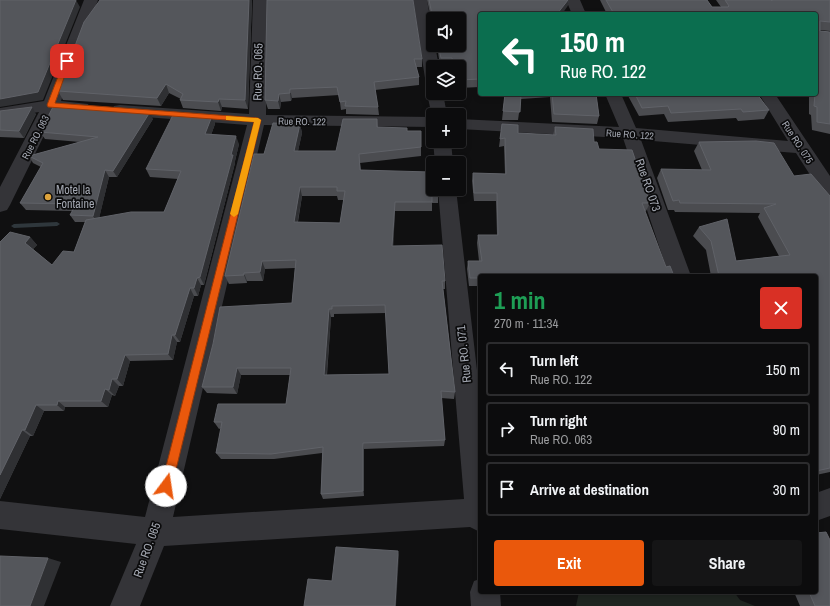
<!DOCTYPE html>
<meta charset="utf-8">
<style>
:root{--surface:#0c0c0d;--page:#151516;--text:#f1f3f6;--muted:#9a9b9d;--line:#2c2c2e;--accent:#ea580c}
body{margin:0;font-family:"Archivo Narrow",sans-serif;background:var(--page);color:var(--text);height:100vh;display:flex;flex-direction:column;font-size:15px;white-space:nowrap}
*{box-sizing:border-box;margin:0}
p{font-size:13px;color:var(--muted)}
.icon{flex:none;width:22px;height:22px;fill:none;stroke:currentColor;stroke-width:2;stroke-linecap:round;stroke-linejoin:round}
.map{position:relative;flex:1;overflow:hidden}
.panel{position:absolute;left:478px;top:274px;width:340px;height:320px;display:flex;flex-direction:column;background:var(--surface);border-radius:4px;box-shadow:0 2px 6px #0003,0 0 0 1px var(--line)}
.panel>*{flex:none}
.guide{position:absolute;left:478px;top:12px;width:340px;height:84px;border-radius:4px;box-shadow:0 2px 6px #0003,0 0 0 1px var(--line);background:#0b6e4f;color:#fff;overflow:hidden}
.fabs{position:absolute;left:426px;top:12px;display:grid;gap:8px}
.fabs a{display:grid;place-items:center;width:40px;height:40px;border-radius:4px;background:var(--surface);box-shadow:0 2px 6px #0003,0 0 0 1px var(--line);font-size:20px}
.pin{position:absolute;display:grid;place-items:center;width:34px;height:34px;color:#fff;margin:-17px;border-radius:8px;box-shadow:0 2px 6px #0006}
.me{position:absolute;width:44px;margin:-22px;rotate:14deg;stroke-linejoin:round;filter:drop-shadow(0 0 3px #0008)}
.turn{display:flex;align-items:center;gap:14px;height:84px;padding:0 16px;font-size:18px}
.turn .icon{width:52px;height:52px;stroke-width:2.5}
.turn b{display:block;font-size:28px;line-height:34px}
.round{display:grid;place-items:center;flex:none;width:42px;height:42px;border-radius:4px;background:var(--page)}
.summary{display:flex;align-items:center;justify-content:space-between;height:68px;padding:0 16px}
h1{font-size:24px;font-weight:700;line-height:30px;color:#1e9e55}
.button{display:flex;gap:8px;margin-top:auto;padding:8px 16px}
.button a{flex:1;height:46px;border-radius:4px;background:var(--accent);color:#fff;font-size:16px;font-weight:700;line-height:46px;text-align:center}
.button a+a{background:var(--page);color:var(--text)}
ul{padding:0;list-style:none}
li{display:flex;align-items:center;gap:12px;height:54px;margin:0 8px 6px;padding:0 8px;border:2px solid var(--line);border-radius:4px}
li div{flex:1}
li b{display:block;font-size:15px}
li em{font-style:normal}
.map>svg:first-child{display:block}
.green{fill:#1f2520}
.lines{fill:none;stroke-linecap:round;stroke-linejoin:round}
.stream{fill:#2f373c;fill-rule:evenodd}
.minor{fill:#343438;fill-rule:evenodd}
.wall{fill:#4b4c50;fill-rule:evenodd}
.shaded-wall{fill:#2f3033}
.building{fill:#54565b;stroke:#606268;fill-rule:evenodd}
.route{fill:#ea580c;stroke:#983908}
.slow{fill:#f59e0b}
.poi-dot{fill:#dda33c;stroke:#0b0b0c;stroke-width:1.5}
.labels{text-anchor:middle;stroke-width:3.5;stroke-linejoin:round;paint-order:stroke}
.far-street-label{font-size:10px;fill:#a3a7b1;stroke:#0b0b0c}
.street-label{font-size:12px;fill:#a3a7b1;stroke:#0b0b0c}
.poi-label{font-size:12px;fill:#a3a7b1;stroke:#0b0b0c;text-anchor:start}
</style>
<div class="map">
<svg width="830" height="606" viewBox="0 0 830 606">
<rect width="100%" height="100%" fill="#101011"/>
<path class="green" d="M 579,592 L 734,592 L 740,600 L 755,606 L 576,606 Z"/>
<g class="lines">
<path class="stream" d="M 57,222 L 60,224 L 57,226 L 14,228 L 11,226 L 14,224 Z"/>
<path class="minor" d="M 84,0 L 98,0 L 61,101 L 88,104 L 90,108 L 88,112 L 82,113 L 56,111 L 10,205 L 7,210 L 0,212 L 0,187 L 39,112 L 0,118 L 0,108 L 44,101 Z
M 253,0 L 267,0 L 266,115 L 432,117 L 427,93 L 429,90 L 433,89 L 433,93 L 443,93 L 447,115 L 433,115 L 433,127 L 264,125 L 173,517 L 464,499 L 438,189 L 456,189 L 480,396 L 480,532 L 470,527 L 164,546 L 140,606 L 110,606 L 136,544 L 0,529 L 0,501 L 145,517 L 247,125 L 120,115 L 114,114 L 112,110 L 114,106 L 120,105 L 249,114 Z
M 413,0 L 427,0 L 433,34 L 433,45 L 435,45 L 439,67 L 433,67 L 433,83 L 427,81 L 425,78 Z
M 566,0 L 580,0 L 586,14 L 572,14 Z
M 605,94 L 621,94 L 636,128 L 788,141 L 759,94 L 775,94 L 830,176 L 830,197 L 823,195 L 796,153 L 641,140 L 691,276 L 669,276 L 623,138 L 459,129 L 459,119 L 619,127 Z
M 433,141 L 451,141 L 453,163 L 435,163 Z
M 830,488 L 830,516 L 816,521 L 816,493 Z
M 480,579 L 480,592 L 500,592 L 501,606 L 471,606 L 470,592 L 474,581 Z"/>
</g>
<path class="wall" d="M 100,0 L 252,0 L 248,109 L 222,107 L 221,111 L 183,108 L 180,100 L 181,99 L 169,93 L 161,106 L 63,100 L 58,91 Z
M 267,0 L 422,59 L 422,67 L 416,67 L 419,77 L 419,85 L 375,90 L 378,107 L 379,115 L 346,114 L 346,109 L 341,110 L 339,95 L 292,98 L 291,101 L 281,102 L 280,109 L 268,109 L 265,100 Z
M 427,0 L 569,0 L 567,7 L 480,14 L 480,87 L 459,88 L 459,67 L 452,67 L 451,66 L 440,66 L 437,45 L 459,45 L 433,19 L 433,27 Z
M 600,0 L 707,0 L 712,7 L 721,7 L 716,0 L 830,0 L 830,31 L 820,30 L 820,31 L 830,32 L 830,134 L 812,130 L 811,115 L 809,114 L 809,95 L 804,94 L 816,94 L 816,14 L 607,14 Z
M 505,94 L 596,94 L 599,116 L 597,124 L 552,122 L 550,97 L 521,99 L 518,120 L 502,120 Z
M 627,94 L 757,94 L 769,110 L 764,119 L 738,121 L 736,118 L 668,122 L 664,114 L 639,116 Z
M 0,111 L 36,114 L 24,138 L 0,137 Z
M 212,116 L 215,124 L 211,135 L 239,144 L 235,161 L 235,163 L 204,285 L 201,285 L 198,296 L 194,296 L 180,342 L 177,342 L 173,360 L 130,361 L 123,386 L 119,386 L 115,396 L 112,395 L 108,407 L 65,407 L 64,411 L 44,411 L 33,436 L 30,436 L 0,499 L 0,242 L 30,237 L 37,245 L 33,249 L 52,265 L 74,252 L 85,222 L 75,222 L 70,215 L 73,211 L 26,210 L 20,203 L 41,167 L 33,163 L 29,156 L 80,142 L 45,139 L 40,132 L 153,119 L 117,177 L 109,177 L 99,218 L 164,212 L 178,179 L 150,177 L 146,169 Z
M 377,119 L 378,127 L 407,131 L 421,131 L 421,156 L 360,163 L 361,170 L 430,178 L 438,194 L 438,203 L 432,203 L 432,211 L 395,211 L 393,246 L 445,281 L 445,289 L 443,289 L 455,392 L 454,399 L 441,398 L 445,440 L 444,446 L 364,449 L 364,496 L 323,499 L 321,494 L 322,453 L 274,459 L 221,459 L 216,453 L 221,428 L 219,429 L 214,422 L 286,404 L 290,375 L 241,375 L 237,394 L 207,393 L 202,387 L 292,303 L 295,268 L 265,269 L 263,281 L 247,281 L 247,283 L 229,284 L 225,276 L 264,154 L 300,124 L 302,133 L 298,151 L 336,151 ZM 302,196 L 337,196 L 338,200 L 344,200 L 340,223 L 298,222 ZM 386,313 L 389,374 L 327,375 L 331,317 L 334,317 L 334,314 Z
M 502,124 L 518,133 L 553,135 L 555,127 L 594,142 L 599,149 L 650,203 L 646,211 L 480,276 L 480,292 L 479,286 L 469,286 L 467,269 L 468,261 L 479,261 L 477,243 L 478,235 L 497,235 L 496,201 L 474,201 L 472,181 L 473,173 L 505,174 L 504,146 L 499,147 Z
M 699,142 L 794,176 L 830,196 L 830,472 L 816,475 L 816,276 L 711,276 L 706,250 L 693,236 L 699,227 L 736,261 L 779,256 L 758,217 L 760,213 L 675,212 L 674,210 L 668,210 L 657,178 L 661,169 L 702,170 L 694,151 Z
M 794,592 L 816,592 L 830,606 L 800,606 Z"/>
<path class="shaded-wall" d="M 76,0 L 80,7 L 43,100 L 0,107 L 0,99 Z
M 249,0 L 252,0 L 248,109 L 245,100 Z
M 568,0 L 569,0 L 567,7 L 562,14 L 557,14 Z
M 166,84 L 169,93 L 161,106 L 157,98 Z
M 290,89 L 292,98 L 291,101 L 290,93 Z
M 279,94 L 281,102 L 280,109 L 278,101 Z
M 219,99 L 222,107 L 221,111 L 218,102 Z
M 32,107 L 36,114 L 24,138 L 19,131 Z
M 150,112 L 153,119 L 117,177 L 113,171 Z
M 212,116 L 215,124 L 208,143 L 205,134 Z
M 300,124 L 302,133 L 296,160 L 294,151 Z
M 236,136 L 239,144 L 235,161 L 235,163 L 204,285 L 200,277 Z
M 105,170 L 109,177 L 98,223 L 93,216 Z
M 300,187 L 302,196 L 296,231 L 294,222 Z
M 395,202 L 395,211 L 393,254 L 392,246 Z
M 30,237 L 37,245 L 32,250 L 25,243 Z
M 262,261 L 265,269 L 263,281 L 260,272 Z
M 244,273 L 247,281 L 247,283 L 244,275 Z
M 197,278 L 201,285 L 198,296 L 194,288 Z
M 190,288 L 194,296 L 180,342 L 175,335 Z
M 329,309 L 331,317 L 326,382 L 324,375 Z
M 172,335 L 177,342 L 173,360 L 168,354 Z
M 125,355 L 130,361 L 123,386 L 117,379 Z
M 237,368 L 241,375 L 237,394 L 233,387 Z
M 112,379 L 119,386 L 115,396 L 109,390 Z
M 105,389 L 112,395 L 108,407 L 101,401 Z
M 58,401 L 65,407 L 64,411 L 57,405 Z
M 36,405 L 44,411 L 33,436 L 25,430 Z
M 22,430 L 30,436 L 0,499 L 0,475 Z
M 363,443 L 364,449 L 364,496 L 363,491 Z
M 398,551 L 399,555 L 396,606 L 395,606 Z
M 48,558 L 61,562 L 44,606 L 30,606 Z"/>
<path class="building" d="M 0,0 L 76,0 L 38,92 L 0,99 Z
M 100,0 L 249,0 L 245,100 L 219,99 L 218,102 L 180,100 L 183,94 L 166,84 L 157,98 L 58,91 L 84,22 Z
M 267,0 L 413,0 L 422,59 L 414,59 L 419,77 L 374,82 L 378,107 L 345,106 L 346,101 L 340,102 L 337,87 L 290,89 L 290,93 L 279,94 L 278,101 L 265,100 Z
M 429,0 L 568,0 L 557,14 L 480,14 L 480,79 L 459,80 L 459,67 L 454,67 L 452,58 L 441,58 L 438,45 L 459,45 L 459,19 L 433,19 Z
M 606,0 L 707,0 L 712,7 L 728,7 L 729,6 L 725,0 L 771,0 L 772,1 L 772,0 L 830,0 L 830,22 L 820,21 L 820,31 L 830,32 L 830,124 L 817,122 L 817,107 L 814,106 L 815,94 L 816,94 L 816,14 L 614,14 Z
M 505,94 L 521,94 L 520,112 L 503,111 Z
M 552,94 L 596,94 L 599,116 L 554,114 Z
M 635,94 L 757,94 L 769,110 L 743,112 L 741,109 L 671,113 L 668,106 L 642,108 Z
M 54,105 L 150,112 L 113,171 L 105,170 L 93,216 L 70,215 L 76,204 L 20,203 L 43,163 L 29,156 L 98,137 L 40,132 Z
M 32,107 L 19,131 L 0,130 L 0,111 Z
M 174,113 L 212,116 L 205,134 L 236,136 L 231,155 L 233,155 L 200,277 L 197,278 L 194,288 L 190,288 L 175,335 L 172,335 L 168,354 L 125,355 L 117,379 L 112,379 L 109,390 L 105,389 L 101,401 L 58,401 L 57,405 L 36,405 L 25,430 L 22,430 L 0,475 L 0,242 L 10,232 L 30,237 L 25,243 L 52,265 L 63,251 L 74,252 L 86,220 L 131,212 L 164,212 L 181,171 L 146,169 Z
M 343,119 L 377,119 L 377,127 L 407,128 L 407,131 L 421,131 L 421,147 L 359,154 L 360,170 L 430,172 L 430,178 L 433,178 L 433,189 L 438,189 L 438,194 L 432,194 L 432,202 L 395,202 L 392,246 L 442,245 L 445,281 L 442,281 L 455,392 L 441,391 L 445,440 L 363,443 L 363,491 L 321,494 L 323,447 L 271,454 L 216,453 L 222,422 L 214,422 L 218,404 L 286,404 L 291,368 L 237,368 L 233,387 L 202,387 L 213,344 L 220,307 L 292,303 L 296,260 L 262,261 L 260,272 L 244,273 L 244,275 L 225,276 L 254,154 L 264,154 L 273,123 L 300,124 L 294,151 L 336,151 ZM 300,187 L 337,187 L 337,191 L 345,191 L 340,223 L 294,222 ZM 385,305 L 389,374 L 324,375 L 329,309 L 332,309 L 332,306 Z
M 502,124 L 518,125 L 518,133 L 556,135 L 555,127 L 593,129 L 594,142 L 597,142 L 599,149 L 632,150 L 650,203 L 642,203 L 666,267 L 670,266 L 674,276 L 480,276 L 480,278 L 470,278 L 468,261 L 482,261 L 478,235 L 498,235 L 497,193 L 474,193 L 473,173 L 506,174 L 505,138 L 500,139 Z
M 756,141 L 774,143 L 794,176 L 811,174 L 830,196 L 830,468 L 816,471 L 816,426 L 817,426 L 816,424 L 816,276 L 715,276 L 719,276 L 711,241 L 699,227 L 727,219 L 736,261 L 790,255 L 764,208 L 776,204 L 680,203 L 679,200 L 673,201 L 661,169 L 711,170 L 699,142 Z
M 826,532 L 830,540 L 830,606 L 815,606 L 809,592 L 816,592 L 816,533 Z
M 336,547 L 398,551 L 395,606 L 304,606 L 308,579 L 332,581 Z
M 0,556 L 48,558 L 30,606 L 0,606 Z"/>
<path class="route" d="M 67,59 L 70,61 L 55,103 L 258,118 L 261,120 L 172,486 L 170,490 L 166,492 L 162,490 L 161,486 L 254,122 L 48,107 L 47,105 L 64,61 Z"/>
<path class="slow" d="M 226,116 L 258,118 L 261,120 L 238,214 L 234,217 L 230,214 L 254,122 L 228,120 L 226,120 Z"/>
<circle class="poi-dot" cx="48" cy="197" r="4"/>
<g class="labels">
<g class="far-street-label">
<text transform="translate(302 121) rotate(1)" y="4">Rue RO. 122</text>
<text transform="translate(630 134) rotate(4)" y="4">Rue RO. 122</text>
<text transform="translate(35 137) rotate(-63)" y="4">Rue RO. 063</text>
<text transform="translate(798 142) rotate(57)" y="4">Rue RO. 075</text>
</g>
<g class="street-label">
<text transform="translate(258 72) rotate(-89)" y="4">Rue RO. 065</text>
<text transform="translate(648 185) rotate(71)" y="4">Rue RO 073</text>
<text transform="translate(464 354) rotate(-96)" y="4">Rue RO. 071</text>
<text transform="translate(147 550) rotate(-70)" y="4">Rue RO. 065</text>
</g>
<g class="poi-label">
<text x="56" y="194">Motel la<tspan x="56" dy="14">Fontaine</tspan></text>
</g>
</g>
</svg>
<div class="fabs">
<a><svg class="icon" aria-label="sound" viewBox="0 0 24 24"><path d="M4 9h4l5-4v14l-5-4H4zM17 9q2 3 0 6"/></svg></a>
<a><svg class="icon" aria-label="layers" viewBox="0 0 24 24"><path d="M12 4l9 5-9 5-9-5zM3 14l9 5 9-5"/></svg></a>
<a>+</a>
<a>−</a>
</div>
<div class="pin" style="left:67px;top:61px;background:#d93025"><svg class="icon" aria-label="arrive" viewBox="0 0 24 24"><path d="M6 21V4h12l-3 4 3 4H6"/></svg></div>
<svg class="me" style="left:166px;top:486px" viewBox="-20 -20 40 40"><circle r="19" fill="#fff"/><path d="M0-13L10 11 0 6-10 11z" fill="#ea580c"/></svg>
<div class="guide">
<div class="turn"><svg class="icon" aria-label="left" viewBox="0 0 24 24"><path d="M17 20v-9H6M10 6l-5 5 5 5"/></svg><div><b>150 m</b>Rue RO. 122</div></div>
</div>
<section class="panel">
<div class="summary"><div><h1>1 min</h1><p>270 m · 11:34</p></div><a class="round" style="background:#d93025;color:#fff"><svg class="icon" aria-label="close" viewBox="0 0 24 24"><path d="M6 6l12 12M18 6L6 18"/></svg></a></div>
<ul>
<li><svg class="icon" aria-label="left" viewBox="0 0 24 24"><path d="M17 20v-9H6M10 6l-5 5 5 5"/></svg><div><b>Turn left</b><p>Rue RO. 122</p></div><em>150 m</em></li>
<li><svg class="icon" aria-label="right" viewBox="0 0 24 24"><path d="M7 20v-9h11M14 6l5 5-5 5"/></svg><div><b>Turn right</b><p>Rue RO. 063</p></div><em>90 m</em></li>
<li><svg class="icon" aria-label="arrive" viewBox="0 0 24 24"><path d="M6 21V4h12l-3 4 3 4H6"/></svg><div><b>Arrive at destination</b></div><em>30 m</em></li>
</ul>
<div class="button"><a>Exit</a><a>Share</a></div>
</section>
</div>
